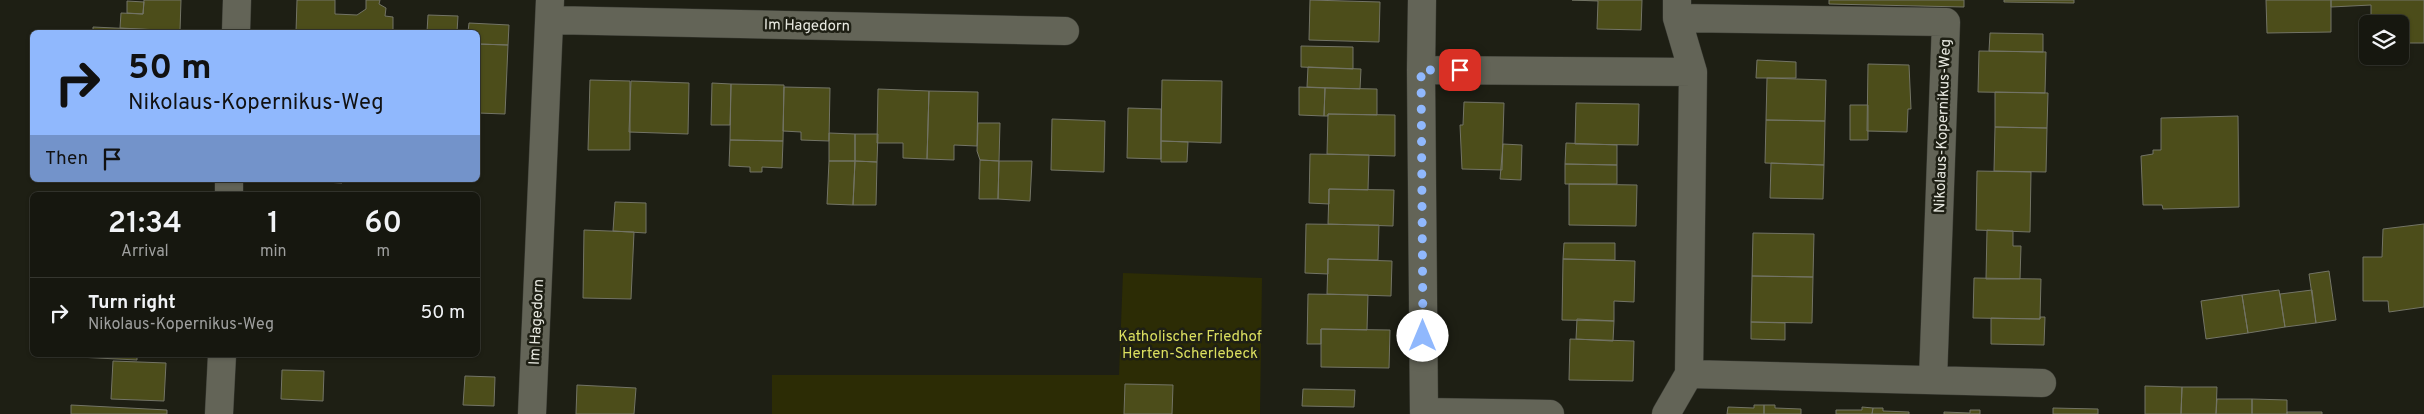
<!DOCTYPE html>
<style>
:root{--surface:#16170f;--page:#23241d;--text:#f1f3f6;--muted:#9e9f9e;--line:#35362f}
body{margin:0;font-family:Overpass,sans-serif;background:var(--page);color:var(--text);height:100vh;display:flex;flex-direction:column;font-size:19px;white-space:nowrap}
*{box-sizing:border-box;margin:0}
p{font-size:16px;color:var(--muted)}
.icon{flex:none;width:28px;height:28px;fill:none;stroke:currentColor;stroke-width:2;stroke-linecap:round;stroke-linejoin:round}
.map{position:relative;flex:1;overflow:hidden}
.drawer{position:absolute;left:30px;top:192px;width:450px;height:165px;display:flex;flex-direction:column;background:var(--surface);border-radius:8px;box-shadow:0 1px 4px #0004,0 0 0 1px var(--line)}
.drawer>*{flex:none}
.banner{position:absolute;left:30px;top:30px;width:450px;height:152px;border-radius:8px;box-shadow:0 1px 4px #0004,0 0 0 1px var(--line);background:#90b8fd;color:#111;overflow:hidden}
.buttons{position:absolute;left:2359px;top:15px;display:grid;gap:10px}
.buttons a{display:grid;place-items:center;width:50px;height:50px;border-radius:8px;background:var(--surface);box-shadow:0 1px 4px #0004,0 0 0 1px var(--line);font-size:25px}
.pin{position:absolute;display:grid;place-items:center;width:42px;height:42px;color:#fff;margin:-21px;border-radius:10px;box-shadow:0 2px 8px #0006}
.me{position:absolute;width:55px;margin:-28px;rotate:0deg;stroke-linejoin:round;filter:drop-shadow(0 0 4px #0008)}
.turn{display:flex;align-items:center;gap:18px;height:105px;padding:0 15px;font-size:22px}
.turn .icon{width:65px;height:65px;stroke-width:2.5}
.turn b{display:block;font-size:35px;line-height:42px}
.then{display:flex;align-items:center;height:48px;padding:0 15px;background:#0003;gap:10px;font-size:19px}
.eta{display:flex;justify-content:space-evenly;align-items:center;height:85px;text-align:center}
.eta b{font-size:30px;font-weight:600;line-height:35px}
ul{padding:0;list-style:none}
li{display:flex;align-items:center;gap:15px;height:70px;padding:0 15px;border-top:1px solid var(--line)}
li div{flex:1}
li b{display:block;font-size:19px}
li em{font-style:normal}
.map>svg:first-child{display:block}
.green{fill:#2c2c05}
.building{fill:#4c4d1a;stroke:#737466}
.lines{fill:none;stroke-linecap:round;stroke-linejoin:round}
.minor-casing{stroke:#393a33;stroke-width:29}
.minor{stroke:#636457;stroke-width:28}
.route{stroke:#90b8fd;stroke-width:9;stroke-dasharray:0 16.2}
.labels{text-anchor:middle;stroke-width:5;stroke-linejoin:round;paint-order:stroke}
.street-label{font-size:15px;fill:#e8e9e1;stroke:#1e1f14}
.park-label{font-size:15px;fill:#dbdf5f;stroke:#1e1f14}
</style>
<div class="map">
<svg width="2424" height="414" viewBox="0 0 2424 414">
<rect width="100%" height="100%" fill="#1e1f14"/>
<path class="green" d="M 1123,273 L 1262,278 L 1260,414 L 772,414 L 772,375 L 1119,375 Z"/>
<path class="building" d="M 144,0 L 181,0 L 180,31 L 120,28 L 121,13 L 143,14 Z
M 297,0 L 335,0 L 335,14 L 357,15 L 366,9 L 366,0 L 380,0 L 379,4 L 386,8 L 385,16 L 393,17 L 393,32 L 296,32 Z
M 1310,0 L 1380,2 L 1379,42 L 1309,40 Z
M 1572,0 L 1642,0 L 1641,30 L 1597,29 L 1598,1 Z
M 1829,0 L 1964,0 L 1964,7 L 1829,4 Z
M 2004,0 L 2074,0 L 2074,3 L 2004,2 Z
M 2266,0 L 2331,0 L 2331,32 L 2267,33 Z
M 2331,0 L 2424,0 L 2424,43 L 2400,43 L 2400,24 L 2371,24 L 2371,5 L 2331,7 Z
M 127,1 L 144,2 L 143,14 L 127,13 Z
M 428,15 L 458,16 L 457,32 L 427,32 Z
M 469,23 L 509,25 L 508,45 L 478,44 L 478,32 L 468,32 Z
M 93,27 L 180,31 L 180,32 L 93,32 Z
M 1990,33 L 2043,34 L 2043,52 L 1989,51 Z
M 478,44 L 508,45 L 505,114 L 478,113 Z
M 1301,46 L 1353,47 L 1353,69 L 1301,67 Z
M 1979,51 L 2046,52 L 2045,93 L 1978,92 Z
M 1757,60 L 1796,62 L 1796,78 L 1756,78 Z
M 1868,64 L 1909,65 L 1911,109 L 1908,109 L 1907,132 L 1867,131 Z
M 1308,67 L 1361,69 L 1360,89 L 1307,87 Z
M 1767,78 L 1826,80 L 1825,121 L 1766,120 Z
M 590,80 L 630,81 L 630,150 L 588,150 Z
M 1162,80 L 1222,81 L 1221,143 L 1161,141 Z
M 631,81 L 689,83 L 688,134 L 629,132 Z
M 712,83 L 731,84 L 730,125 L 711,125 Z
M 731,84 L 784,85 L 783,141 L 730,140 Z
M 784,87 L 830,88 L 829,141 L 801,140 L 801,132 L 783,131 Z
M 1299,87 L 1325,88 L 1324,116 L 1299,115 Z
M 1325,88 L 1377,89 L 1377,115 L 1328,114 L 1328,116 L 1324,116 Z
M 878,89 L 929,91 L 927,159 L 903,158 L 903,143 L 877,143 Z
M 929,91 L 978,92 L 977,146 L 954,145 L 954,160 L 927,159 Z
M 1995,92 L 2048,93 L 2047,128 L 1995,127 Z
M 1464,102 L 1504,103 L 1502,170 L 1462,169 L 1460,125 L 1463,125 Z
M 1576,103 L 1639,104 L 1638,145 L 1575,144 Z
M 1850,105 L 1868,105 L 1868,140 L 1850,140 Z
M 1128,108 L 1161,109 L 1161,159 L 1127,158 Z
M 1328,114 L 1395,115 L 1395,156 L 1327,154 Z
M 2238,116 L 2239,207 L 2163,209 L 2162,205 L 2143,205 L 2141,156 L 2153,154 L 2153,150 L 2161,150 L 2161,118 Z
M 1052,119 L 1105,121 L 1104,172 L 1051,170 Z
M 1766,120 L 1825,121 L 1824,165 L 1765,163 Z
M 978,123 L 1000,123 L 999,161 L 980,160 L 977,151 Z
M 1995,127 L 2047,128 L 2046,172 L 1994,171 Z
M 829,133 L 855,134 L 855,161 L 829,161 Z
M 855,134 L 878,134 L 877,162 L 855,161 Z
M 730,140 L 783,141 L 782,168 L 762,167 L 762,172 L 750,172 L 750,167 L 729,166 Z
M 1161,141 L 1188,142 L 1187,162 L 1161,162 Z
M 1566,143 L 1617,145 L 1617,165 L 1565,164 Z
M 1503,144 L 1522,145 L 1521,180 L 1500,179 Z
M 1310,154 L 1369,155 L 1368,190 L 1329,189 L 1329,204 L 1309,203 Z
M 980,160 L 999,161 L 998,199 L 979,199 Z
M 829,161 L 855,161 L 853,205 L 827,204 Z
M 855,161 L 877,162 L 876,205 L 853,205 Z
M 999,161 L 1032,161 L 1030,201 L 998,199 Z
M 1771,163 L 1824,165 L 1823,199 L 1770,198 Z
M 1565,164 L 1617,165 L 1617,184 L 1565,184 Z
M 1977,171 L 2031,172 L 2030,232 L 1976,230 Z
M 290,180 L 342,180 L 342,183 Z
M 1569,184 L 1637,185 L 1636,226 L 1569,225 Z
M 1329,189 L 1394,190 L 1393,226 L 1328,224 Z
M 615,202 L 646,203 L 646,233 L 613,231 Z
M 1306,224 L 1379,225 L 1378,260 L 1328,259 L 1328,274 L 1305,273 Z
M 2424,224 L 2424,307 L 2389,312 L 2388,301 L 2363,301 L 2363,257 L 2382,257 L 2383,229 Z
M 584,230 L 634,232 L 631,299 L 583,298 Z
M 1987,230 L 2013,231 L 2013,246 L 2021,246 L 2020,279 L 1986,279 Z
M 1753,233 L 1814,234 L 1813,277 L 1752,276 Z
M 1564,243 L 1615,243 L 1615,260 L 1563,259 Z
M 1328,259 L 1392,261 L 1391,296 L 1327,294 Z
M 1563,259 L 1635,261 L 1634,302 L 1614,301 L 1614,321 L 1562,320 Z
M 2329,271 L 2336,320 L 2316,323 L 2309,274 Z
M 1752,276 L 1813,277 L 1812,323 L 1751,322 Z
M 1974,278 L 2041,279 L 2040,319 L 1973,318 Z
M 2279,290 L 2285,327 L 2248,333 L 2242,295 Z
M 2312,290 L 2316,323 L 2285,327 L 2280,294 Z
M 1308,294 L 1368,295 L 1367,330 L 1321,329 L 1321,344 L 1307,344 Z
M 2242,295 L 2248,333 L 2206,339 L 2201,301 Z
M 2040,317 L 2045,317 L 2044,345 L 1991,344 L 1991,318 L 2040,319 Z
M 1577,319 L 1614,321 L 1613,341 L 1576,339 Z
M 1751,322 L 1785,323 L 1785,340 L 1751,339 Z
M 1321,329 L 1390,330 L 1389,368 L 1321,367 Z
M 1570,339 L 1634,341 L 1633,381 L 1569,380 Z
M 79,355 L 137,355 L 137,360 L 78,357 Z
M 113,361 L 166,363 L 164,401 L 111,399 Z
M 282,370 L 324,371 L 323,401 L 281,399 Z
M 465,376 L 495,377 L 494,406 L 463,405 Z
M 1125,384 L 1173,385 L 1172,414 L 1124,414 Z
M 577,385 L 636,388 L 634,414 L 576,414 Z
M 2145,386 L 2182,387 L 2181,414 L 2145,414 Z
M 2182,387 L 2217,387 L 2216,414 L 2181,414 Z
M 1303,389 L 1355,390 L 1354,407 L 1302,406 Z
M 2217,399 L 2252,399 L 2252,414 L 2216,414 Z
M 2252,399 L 2287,400 L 2287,414 L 2252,414 Z
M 71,405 L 167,410 L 167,414 L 71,414 Z
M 1754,405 L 1764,405 L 1764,414 L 1727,414 L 1728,407 L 1754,408 Z
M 1764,405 L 1775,405 L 1775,408 L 1801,409 L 1801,414 L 1764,414 Z
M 1862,407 L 1873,408 L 1872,414 L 1836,414 L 1836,410 L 1862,410 Z
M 1873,408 L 1883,408 L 1883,411 L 1909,412 L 1909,414 L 1872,414 Z
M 2053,408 L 2098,409 L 2098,414 L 2053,414 Z
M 1970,410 L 1980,410 L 1980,414 L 1944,414 L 1944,412 L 1970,413 Z
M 2287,412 L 2322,412 L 2322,414 L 2287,414 Z"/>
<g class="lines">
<defs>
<path id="minor" d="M 1677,18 L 1946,22 L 1933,379
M 550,20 L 1065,31
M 236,32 L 237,0
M 1421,70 L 1422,0
M 229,195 L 229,180
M 1689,374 L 2042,383
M 219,414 L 222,355
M 532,414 L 550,0
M 1550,414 L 1424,412 L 1421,70 L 1693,72
M 1666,414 L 1689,374 L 1693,72 L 1677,18 L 1677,1"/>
</defs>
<use href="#minor" class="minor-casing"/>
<use href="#minor" class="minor"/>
</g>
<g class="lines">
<path class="route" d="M 1423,336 L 1421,70 L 1460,70"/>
</g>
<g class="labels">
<g class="street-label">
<text transform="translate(807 25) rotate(1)" y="5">Im Hagedorn</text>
<text transform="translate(1942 126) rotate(-88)" y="5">Nikolaus-Kopernikus-Weg</text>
<text transform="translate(536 322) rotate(-87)" y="5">Im Hagedorn</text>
</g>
<g class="park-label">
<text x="1190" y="341">Katholischer Friedhof<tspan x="1190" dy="17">Herten-Scherlebeck</tspan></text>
</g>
</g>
</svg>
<div class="buttons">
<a><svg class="icon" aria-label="layers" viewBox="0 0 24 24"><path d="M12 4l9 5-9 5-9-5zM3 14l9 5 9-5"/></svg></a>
</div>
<div class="pin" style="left:1460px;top:70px;background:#d93025"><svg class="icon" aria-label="arrive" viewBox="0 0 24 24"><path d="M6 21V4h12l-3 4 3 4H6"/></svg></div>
<svg class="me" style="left:1423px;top:336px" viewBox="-20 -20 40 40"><circle r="19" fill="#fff"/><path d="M0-13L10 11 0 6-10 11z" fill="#90b8fd"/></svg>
<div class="banner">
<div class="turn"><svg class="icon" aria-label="right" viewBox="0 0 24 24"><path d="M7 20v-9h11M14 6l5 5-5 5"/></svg><div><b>50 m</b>Nikolaus-Kopernikus-Weg</div></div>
<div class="then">Then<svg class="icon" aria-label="arrive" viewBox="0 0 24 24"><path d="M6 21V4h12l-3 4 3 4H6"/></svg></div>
</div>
<section class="drawer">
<div class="eta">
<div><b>21:34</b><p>Arrival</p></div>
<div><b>1</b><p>min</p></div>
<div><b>60</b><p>m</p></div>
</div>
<ul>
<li><svg class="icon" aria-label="right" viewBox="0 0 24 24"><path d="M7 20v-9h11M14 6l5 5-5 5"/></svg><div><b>Turn right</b><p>Nikolaus-Kopernikus-Weg</p></div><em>50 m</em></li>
</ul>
</section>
</div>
